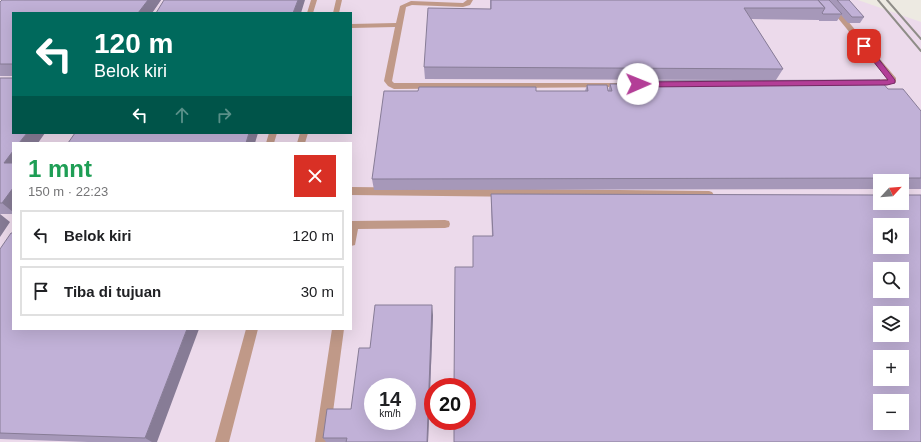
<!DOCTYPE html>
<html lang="id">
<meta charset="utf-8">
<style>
:root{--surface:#fff;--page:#f6f6f6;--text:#202124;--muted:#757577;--line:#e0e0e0}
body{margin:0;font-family:Helvetica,sans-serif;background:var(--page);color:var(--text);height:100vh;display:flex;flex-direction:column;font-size:15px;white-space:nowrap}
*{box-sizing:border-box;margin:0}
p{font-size:13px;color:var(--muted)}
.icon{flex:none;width:22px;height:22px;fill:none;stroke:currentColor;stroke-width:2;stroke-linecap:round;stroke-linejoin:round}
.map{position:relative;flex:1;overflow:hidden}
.drawer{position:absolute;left:12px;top:142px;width:340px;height:188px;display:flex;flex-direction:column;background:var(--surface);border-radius:0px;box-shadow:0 4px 16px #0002}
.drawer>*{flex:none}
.guide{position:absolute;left:12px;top:12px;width:340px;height:122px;border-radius:0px;box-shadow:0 4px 16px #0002;background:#00695c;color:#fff;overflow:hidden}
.needle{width:26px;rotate:64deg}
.tools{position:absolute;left:873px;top:174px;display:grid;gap:8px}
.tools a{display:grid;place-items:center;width:36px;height:36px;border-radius:0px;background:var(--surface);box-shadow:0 4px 16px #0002;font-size:20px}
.speed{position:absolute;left:364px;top:378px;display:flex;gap:8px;font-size:20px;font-weight:700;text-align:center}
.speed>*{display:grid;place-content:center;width:52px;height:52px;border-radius:50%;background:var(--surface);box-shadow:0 4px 16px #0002;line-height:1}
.speed small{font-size:10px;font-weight:400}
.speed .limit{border:6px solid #d22;background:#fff;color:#111}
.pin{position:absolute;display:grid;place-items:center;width:34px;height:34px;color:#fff;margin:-17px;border-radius:8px;box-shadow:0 2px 6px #0006}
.me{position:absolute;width:44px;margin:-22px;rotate:89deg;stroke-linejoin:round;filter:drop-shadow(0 0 3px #0008)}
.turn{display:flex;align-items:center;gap:14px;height:84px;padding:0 16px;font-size:18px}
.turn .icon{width:52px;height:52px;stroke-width:2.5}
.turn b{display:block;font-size:28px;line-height:34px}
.lanes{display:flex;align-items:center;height:38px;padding:0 16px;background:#0003;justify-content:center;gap:20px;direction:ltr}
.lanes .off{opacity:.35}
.round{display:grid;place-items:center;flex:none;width:42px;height:42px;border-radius:0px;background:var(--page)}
.summary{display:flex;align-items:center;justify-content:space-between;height:68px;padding:0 16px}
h1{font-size:24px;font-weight:800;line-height:30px;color:#1e9e55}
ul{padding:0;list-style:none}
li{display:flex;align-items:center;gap:12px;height:50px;margin:0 8px 6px;padding:0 8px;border:2px solid var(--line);border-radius:0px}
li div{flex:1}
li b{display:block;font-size:15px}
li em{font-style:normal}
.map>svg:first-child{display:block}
.industrial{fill:#ecdaeb;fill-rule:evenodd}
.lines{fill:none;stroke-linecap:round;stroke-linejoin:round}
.minor{fill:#c09988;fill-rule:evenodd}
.rail{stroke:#8f8d88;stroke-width:2}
.wall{fill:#a698b9}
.shaded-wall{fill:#877c96}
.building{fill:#c1b1d7;stroke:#877c96;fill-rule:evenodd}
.route{fill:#b33e97;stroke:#742862}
</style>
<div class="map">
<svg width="921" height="442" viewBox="0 0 921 442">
<rect width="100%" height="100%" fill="#edeae2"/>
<path class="industrial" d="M 0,0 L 858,0 L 921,22 L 921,442 L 0,442 ZM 13,13 L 351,13 L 351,133 L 13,133 ZM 13,143 L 351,143 L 351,329 L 13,329 ZM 880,181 L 902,181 L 902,203 L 880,203 ZM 880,225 L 902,225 L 902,247 L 880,247 ZM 880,269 L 902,269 L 902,291 L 880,291 ZM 880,313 L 902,313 L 902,335 L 880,335 ZM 880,357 L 902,357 L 902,379 L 880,379 ZM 373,387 L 407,387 L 407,421 L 373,421 ZM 433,387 L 467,387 L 467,421 L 433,421 ZM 880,401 L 902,401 L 902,423 L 880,423 Z"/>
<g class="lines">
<path class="minor" d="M 311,0 L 317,0 L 313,13 L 307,13 Z
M 336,0 L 342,0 L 339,13 L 333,13 Z
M 467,0 L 473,0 L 470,5 L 463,7 L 412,5 L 406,7 L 392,81 L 394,83 L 622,83 L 626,85 L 622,87 L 394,89 L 388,86 L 384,81 L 395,27 L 351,28 L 351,24 L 396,23 L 400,6 L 411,1 L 463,3 Z
M 823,0 L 830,0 L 896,78 L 896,82 L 887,84 L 867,85 L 867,81 L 888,79 Z
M 269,133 L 277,133 L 274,143 L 266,143 Z
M 300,133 L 308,133 L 305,143 L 297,143 Z
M 351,187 L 709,191 L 712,192 L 714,195 L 712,198 L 709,199 L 351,195 Z
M 445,220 L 449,221 L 450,224 L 449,227 L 445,228 L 358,229 L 355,245 L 351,246 L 351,221 Z
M 246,329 L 258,329 L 229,442 L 215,442 Z
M 332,329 L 344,329 L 329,442 L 315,442 Z"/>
<path class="rail" d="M 878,0 L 921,51
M 887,0 L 921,39"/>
</g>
<path class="wall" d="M 2,0 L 161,0 L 152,13 L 13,13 L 13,76 L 0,76 L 0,2 Z
M 490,0 L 849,0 L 864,17 L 860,23 L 848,23 L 841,15 L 837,21 L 819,21 L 819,20 L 751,19 L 783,69 L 776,80 L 888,89 L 921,111 L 921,189 L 902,189 L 902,181 L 880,181 L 880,189 L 374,190 L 372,179 L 536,91 L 585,91 L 587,85 L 608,91 L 610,84 L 634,84 L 635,81 L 743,80 L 425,79 L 424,67 L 490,9 Z
M 0,78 L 13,143 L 13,214 L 0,214 Z
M 491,194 L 880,195 L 473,267 L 473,236 L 492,236 L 491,205 Z
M 0,249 L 157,442 L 88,442 L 0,439 Z
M 433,315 L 428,442 L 326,442 L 323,438 L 351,409 L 370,348 Z"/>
<path class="shaded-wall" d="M 148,0 L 161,0 L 152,13 L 138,13 Z
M 298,0 L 305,0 L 301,13 L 293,13 Z
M 27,133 L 45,133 L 38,143 L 19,143 Z
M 249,133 L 258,133 L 255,143 L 246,143 Z
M 13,151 L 13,172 L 4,163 Z
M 13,188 L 13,212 L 2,203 Z
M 0,214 L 10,222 L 0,237 Z
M 432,305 L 433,315 L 428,442 L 427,442 Z
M 187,329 L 199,329 L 157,442 L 152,442 L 145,438 Z"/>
<path class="building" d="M 2,0 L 148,0 L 138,13 L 13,13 L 13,64 L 0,64 L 0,2 Z
M 164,0 L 298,0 L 293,13 L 156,13 Z
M 491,0 L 818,0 L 825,8 L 744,8 L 783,69 L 424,67 L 428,8 L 491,9 Z
M 818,0 L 829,0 L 842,14 L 823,14 L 822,13 L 825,8 Z
M 837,0 L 849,0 L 864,17 L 852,17 Z
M 0,78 L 13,78 L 13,133 L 27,133 L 19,143 L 13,143 L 13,151 L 4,163 L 13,163 L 13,188 L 2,203 L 0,203 Z
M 880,80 L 888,89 L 903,89 L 921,111 L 921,178 L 372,179 L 384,91 L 418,91 L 419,87 L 536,87 L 536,91 L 588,91 L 587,85 L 607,85 L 608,91 L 612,91 L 610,84 L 636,84 L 635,81 Z
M 75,133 L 249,133 L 246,143 L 68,143 Z
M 491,194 L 880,195 L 880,203 L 902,203 L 902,195 L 921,195 L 921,442 L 454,442 L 454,421 L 467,421 L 467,387 L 454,387 L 455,267 L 473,267 L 473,236 L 493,236 ZM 880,225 L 902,225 L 902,247 L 880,247 ZM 880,269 L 902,269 L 902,291 L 880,291 ZM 880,313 L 902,313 L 902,335 L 880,335 ZM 880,357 L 902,357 L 902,379 L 880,379 ZM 880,401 L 902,401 L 902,423 L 880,423 Z
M 11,233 L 13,233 L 13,329 L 187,329 L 145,438 L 0,433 L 0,249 Z
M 375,305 L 432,305 L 427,442 L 346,442 L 347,438 L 323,438 L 327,409 L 351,409 L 359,348 L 370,348 ZM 373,387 L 407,387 L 407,421 L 373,421 Z"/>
<path class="route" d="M 862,44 L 867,44 L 895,80 L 895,83 L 887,85 L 638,87 L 634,84 L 638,82 L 888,80 L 862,47 Z"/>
</svg>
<div class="tools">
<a><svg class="needle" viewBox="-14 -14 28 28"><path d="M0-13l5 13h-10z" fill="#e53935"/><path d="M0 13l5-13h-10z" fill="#757577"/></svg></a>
<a><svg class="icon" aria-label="sound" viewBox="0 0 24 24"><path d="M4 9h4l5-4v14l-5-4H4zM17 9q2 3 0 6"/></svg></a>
<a><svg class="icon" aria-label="search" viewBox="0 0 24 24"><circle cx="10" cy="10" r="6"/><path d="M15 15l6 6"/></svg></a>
<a><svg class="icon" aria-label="layers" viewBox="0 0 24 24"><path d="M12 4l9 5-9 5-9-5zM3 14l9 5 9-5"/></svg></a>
<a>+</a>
<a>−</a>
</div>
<div class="speed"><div>14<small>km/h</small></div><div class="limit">20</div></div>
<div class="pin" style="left:864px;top:46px;background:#d93025"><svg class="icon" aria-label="arrive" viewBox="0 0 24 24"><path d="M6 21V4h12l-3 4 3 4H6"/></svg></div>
<svg class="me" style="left:638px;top:84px" viewBox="-20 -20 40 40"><circle r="19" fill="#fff"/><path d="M0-13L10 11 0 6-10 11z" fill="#b33e97"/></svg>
<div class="guide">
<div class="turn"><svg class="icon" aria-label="left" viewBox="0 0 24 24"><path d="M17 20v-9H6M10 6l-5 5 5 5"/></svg><div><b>120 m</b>Belok kiri</div></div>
<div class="lanes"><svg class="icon" aria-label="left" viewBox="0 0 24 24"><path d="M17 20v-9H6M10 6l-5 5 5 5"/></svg><svg class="icon off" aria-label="ahead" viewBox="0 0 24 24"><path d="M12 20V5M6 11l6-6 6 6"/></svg><svg class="icon off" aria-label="right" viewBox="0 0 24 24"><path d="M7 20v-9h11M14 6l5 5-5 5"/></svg></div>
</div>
<section class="drawer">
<div class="summary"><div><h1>1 mnt</h1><p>150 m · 22:23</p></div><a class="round" style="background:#d93025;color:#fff"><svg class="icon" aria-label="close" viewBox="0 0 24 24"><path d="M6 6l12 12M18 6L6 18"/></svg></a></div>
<ul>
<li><svg class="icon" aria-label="left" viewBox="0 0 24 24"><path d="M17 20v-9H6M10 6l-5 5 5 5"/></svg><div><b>Belok kiri</b></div><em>120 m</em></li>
<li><svg class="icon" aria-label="arrive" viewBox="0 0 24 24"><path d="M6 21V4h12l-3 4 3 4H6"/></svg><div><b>Tiba di tujuan</b></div><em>30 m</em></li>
</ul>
</section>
</div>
